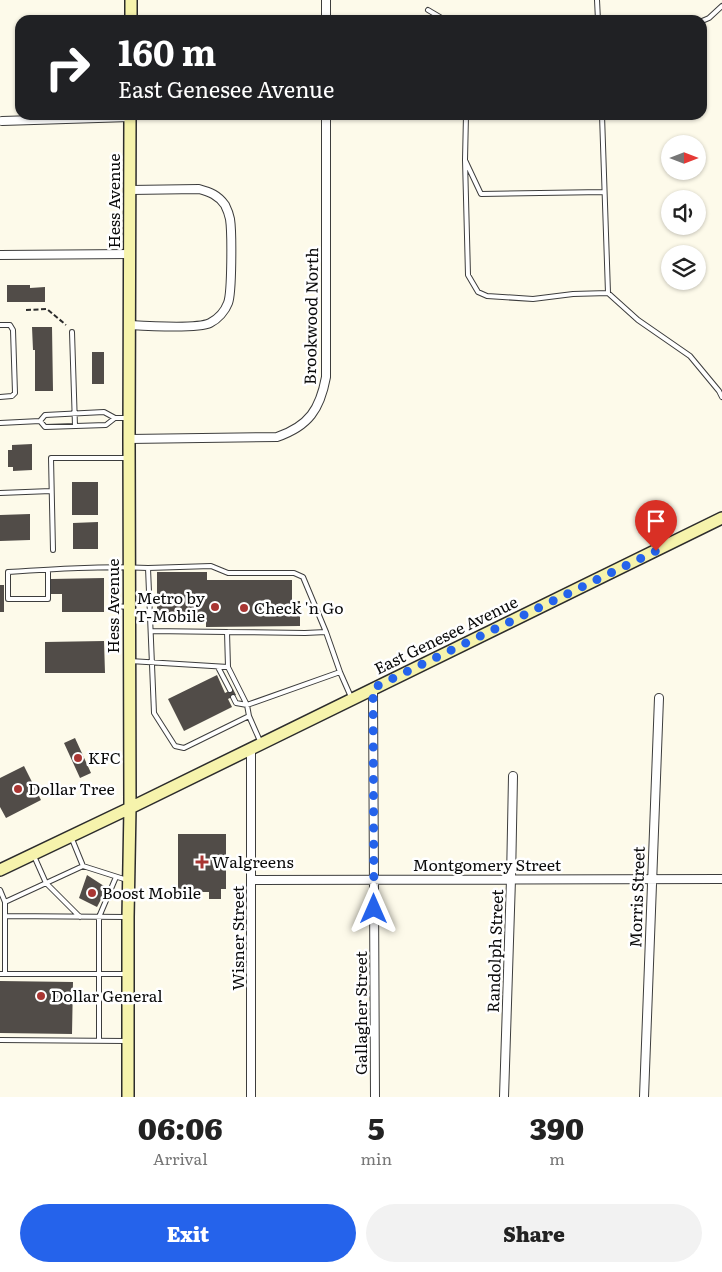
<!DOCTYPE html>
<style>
:root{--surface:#fff;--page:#f2f2f2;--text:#222;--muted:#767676;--accent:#2563eb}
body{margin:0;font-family:Literata,serif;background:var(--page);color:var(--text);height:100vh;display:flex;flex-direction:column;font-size:19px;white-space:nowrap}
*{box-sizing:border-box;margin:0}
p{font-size:16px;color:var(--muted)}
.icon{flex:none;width:28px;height:28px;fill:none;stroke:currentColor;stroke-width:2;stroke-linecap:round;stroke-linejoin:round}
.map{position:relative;height:1097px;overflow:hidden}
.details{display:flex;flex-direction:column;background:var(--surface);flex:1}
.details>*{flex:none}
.top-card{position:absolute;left:15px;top:15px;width:692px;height:105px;border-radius:15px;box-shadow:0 1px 4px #0004;background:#202124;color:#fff;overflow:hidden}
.needle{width:32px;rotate:90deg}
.fabs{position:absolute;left:661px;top:135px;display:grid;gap:10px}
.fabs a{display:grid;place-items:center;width:45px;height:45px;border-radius:50%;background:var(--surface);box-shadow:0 1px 4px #0004;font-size:25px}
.pin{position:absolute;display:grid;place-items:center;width:42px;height:42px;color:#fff;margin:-51px -21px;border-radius:50% 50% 50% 0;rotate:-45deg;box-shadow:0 0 5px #0007}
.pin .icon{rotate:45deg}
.me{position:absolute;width:55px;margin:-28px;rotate:0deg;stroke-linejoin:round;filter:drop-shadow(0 0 4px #0008)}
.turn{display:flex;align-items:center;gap:18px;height:105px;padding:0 20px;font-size:22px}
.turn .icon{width:65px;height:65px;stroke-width:2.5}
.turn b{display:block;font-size:35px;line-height:42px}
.eta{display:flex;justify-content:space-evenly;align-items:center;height:85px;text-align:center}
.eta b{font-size:30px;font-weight:800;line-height:35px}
.primary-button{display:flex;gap:10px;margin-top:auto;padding:10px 20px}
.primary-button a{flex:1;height:58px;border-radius:30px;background:var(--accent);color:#fff;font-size:20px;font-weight:800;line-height:58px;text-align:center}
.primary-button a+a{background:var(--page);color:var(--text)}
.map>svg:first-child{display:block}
.building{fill:#514c48}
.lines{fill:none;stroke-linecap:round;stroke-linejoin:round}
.lane-casing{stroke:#3d3d3d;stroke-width:6}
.street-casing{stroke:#3d3d3d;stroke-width:10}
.secondary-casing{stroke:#2c2c2c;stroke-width:14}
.path{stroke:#2c2c2c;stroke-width:2;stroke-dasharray:5 2.5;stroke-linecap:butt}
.lane{stroke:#fff;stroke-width:4}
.street{stroke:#fff;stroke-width:8}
.secondary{stroke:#f6f3ac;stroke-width:11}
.route{stroke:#2563eb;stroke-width:9;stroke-dasharray:0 16.2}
.poi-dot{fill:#a93633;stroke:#fff;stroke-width:2}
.labels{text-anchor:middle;stroke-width:5;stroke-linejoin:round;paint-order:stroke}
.street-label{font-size:16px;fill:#0a0a0a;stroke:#fff}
.poi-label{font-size:16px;fill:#0a0a0a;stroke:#fff;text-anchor:start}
</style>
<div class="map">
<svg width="722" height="1097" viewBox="0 0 722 1097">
<rect width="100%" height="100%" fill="#fdfaea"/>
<path class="building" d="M 7,285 L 30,285 L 30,288 L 45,287 L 45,302 L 7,302 Z
M 32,327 L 52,327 L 53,391 L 35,391 L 35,350 L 33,350 Z
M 92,352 L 104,352 L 104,384 L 92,384 Z
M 32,444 L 32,470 L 13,471 L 13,467 L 8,467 L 8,450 L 12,450 L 12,445 Z
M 72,482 L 98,482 L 98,515 L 72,515 Z
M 30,514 L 30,540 L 0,541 L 0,515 Z
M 98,522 L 98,549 L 73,549 L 73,523 Z
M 157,572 L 207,572 L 207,580 L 292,580 L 292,601 L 300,601 L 300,626 L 206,627 L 206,617 L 157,617 Z
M 104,578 L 104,612 L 62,612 L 62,594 L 51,594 L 51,579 Z
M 0,585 L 4,585 L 4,612 L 0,612 Z
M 104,641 L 105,673 L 45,673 L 45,642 Z
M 217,675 L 225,693 L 233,689 L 236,695 L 228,699 L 232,707 L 184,731 L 168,699 Z
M 75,738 L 91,773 L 80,778 L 64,743 Z
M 24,766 L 41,800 L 6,818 L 0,807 L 0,778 Z
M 178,834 L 226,834 L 226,889 L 221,889 L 221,899 L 209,899 L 209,892 L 178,892 Z
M 87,875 L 107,888 L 97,907 L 79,898 Z
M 0,981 L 73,982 L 72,1034 L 0,1033 Z"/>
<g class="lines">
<defs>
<path id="lane" d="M 597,0 L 598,20
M 428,10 L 445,20
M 702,21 L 709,18 L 722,6
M 466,115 L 465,160 L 481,194 L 604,192
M 602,115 L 608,293 L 638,320 L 690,356 L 719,391 L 722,397
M 465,160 L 468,275 L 478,292 L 487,296 L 533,299 L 573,294 L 608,293
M 0,325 L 10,325 L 13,330 L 15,393 L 12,396 L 0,397
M 72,332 L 75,426
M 40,421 L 45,415 L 104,412 L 115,418 L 128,418
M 0,423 L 40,421 L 45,427 L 106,425 L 115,418
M 0,493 L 51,491
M 53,550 L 51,458 L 127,458
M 114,568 L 114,606 L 129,607
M 148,568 L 211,566 L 228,573 L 294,573 L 303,577 L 326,632 L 340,672
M 48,570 L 48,599 L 8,599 L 8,572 C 54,569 102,566 148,568 L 154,713 L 175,746 L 184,748 L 249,716
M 151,631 L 227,632 L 228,667 L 247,705 L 249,716 L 260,741
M 227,632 L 305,633 L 326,632
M 130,661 L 228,667
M 218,667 L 230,690
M 233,697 L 236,703 L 247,705 L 340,672 L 351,697
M 72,839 L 83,866 L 127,880
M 34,856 L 46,883 L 80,917
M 0,890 L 5,902 L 5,974
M 5,902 L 83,866
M 5,916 L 126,917
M 0,974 L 126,974
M 0,1040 L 125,1041
M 99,1041 L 99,917 L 116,877"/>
<path id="street" d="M 326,20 L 326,0
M 2,121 L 130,117
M 0,255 L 130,254
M 130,325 C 147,326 198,329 210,323 C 218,319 225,311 228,303 C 232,293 232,232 230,219 C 229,214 227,209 225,205 C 218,195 210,192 199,189 L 130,190
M 129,439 L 277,437 C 309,426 320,409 326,377 L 326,115
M 373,688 L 375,1097
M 251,749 L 251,1097
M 251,880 L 722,879
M 504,1097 L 511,879 L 513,776
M 644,1097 L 659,698"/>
<path id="secondary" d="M 131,20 L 131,0
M 0,870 L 130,808 L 722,518
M 128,1097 L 128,917 L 130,808 L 129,439 L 130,115"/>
</defs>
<use href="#lane" class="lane-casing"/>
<use href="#street" class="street-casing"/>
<use href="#secondary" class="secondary-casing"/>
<path class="path" d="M 26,310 L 47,309 L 66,325"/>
<use href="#lane" class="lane"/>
<use href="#street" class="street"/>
<use href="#secondary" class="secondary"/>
</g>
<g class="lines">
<path class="route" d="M 374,909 L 373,688 L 656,551"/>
</g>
<g class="poi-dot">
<circle cx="215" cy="607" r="5"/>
<circle cx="244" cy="608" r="5"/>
<circle cx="78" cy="758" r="5"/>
<circle cx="18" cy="789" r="5"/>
<path d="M199.5 854.5h5v5h5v5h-5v5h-5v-5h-5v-5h5z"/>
<circle cx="92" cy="893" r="5"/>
<circle cx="41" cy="996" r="5"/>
</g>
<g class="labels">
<g class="street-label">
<text transform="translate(114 201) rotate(-90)" y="6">Hess Avenue</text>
<text transform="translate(311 316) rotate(-89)" y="6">Brookwood North</text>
<text transform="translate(113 606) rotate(-90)" y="6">Hess Avenue</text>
<text transform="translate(446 635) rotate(-26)" y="6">East Genesee Avenue</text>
<text x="487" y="871">Montgomery Street</text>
<text transform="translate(637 897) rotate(-88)" y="6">Morris Street</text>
<text transform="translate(238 938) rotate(-90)" y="6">Wisner Street</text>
<text transform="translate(495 951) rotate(-88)" y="6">Randolph Street</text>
<text transform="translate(361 1013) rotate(-90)" y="6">Gallagher Street</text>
</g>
<g class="poi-label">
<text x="205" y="604" text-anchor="end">Metro by<tspan x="205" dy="18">T-Mobile</tspan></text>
<text x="254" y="614">Check 'n Go</text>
<text x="88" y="764">KFC</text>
<text x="28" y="795">Dollar Tree</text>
<text x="212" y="868">Walgreens</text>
<text x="102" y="899">Boost Mobile</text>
<text x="51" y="1002">Dollar General</text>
</g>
</g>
</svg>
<div class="fabs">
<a><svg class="needle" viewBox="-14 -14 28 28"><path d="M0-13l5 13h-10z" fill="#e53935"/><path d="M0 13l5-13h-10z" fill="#767676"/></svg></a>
<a><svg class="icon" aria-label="sound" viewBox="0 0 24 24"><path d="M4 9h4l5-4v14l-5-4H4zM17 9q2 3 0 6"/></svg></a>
<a><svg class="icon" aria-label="layers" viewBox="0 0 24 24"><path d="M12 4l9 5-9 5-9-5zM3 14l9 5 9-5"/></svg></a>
</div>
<div class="pin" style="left:656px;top:551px;background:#d93025"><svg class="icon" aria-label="arrive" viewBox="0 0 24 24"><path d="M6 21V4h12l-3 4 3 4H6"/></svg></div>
<svg class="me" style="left:374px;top:909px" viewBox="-20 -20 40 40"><path d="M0-17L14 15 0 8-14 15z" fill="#2563eb" stroke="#fff" stroke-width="4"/></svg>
<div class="top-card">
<div class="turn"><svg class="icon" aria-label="right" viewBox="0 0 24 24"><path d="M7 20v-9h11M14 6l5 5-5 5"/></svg><div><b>160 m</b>East Genesee Avenue</div></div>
</div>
</div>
<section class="details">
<div class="eta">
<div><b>06:06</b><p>Arrival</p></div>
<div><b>5</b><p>min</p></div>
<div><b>390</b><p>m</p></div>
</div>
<div class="primary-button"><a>Exit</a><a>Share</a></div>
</section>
